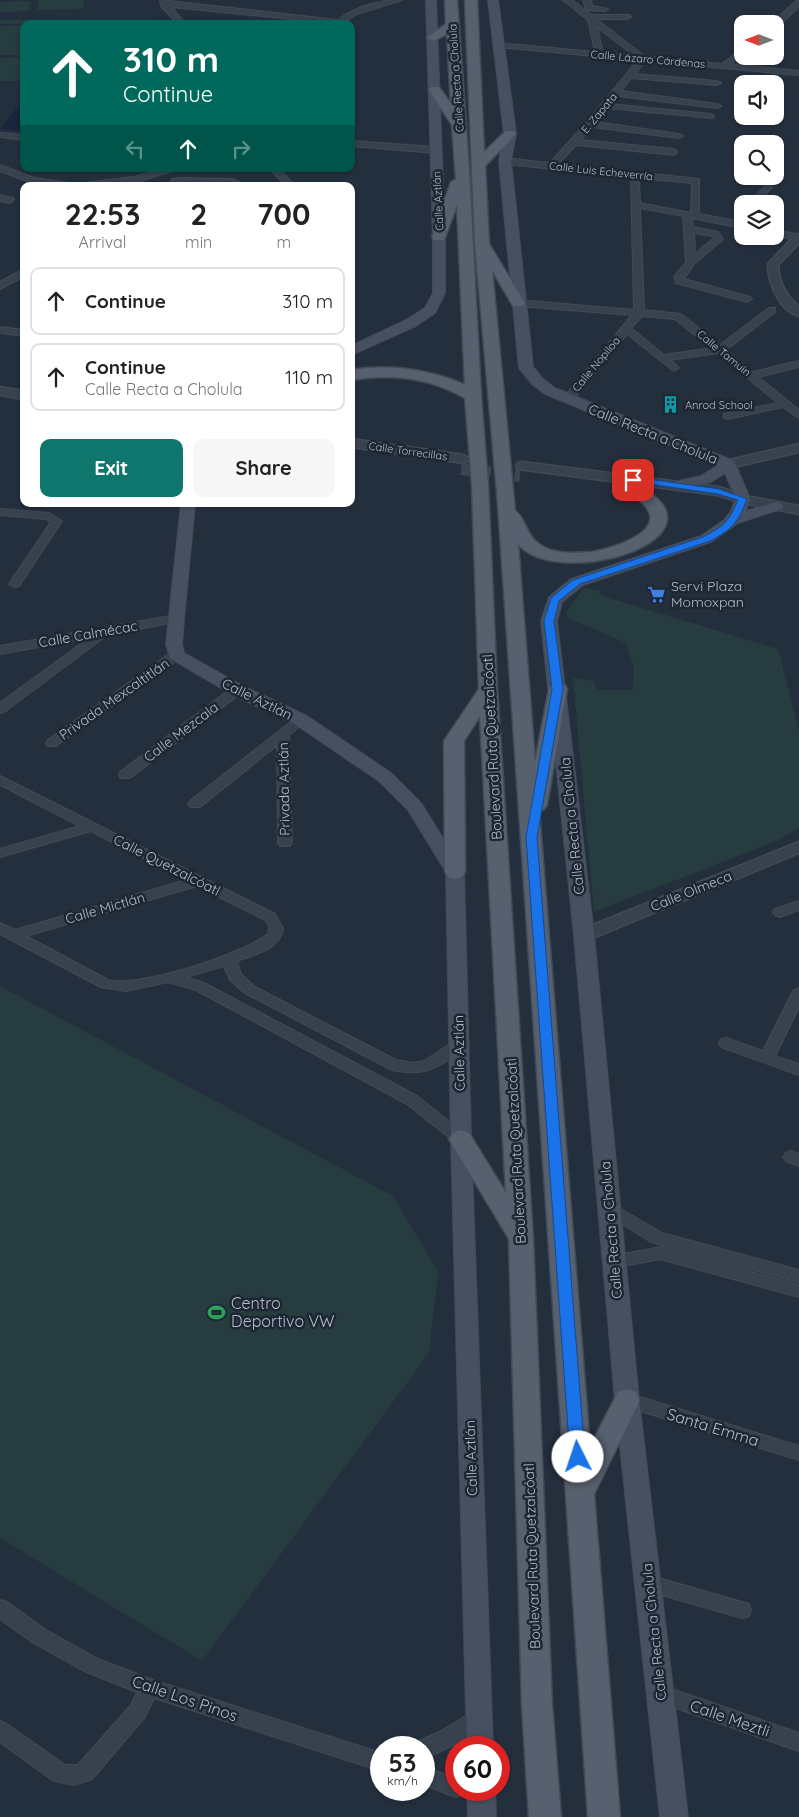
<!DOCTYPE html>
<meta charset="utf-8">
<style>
:root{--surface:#fff;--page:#f6f6f6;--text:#222;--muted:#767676;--line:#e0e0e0;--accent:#0f766e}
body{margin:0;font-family:Quicksand,sans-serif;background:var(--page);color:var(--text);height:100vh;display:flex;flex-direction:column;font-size:19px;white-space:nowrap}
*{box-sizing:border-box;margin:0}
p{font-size:16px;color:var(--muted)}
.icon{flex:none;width:28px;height:28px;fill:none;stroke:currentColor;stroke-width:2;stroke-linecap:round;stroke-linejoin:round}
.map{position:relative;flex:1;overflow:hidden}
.side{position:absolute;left:20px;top:182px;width:335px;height:325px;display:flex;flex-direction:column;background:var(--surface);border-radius:10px;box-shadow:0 1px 4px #0004}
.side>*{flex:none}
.hud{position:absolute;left:20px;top:20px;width:335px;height:152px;border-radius:10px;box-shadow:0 1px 4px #0004;background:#00695c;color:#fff;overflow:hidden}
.needle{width:32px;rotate:270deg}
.fabs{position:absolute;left:734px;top:15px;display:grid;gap:10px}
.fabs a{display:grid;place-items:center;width:50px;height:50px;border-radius:10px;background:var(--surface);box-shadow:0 1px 4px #0004;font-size:25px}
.speed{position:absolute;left:370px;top:1736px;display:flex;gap:10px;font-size:25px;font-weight:700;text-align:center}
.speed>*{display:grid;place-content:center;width:65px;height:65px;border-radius:50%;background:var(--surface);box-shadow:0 1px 4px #0004;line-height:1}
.speed small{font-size:12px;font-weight:400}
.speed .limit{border:8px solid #d22;background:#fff;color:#111}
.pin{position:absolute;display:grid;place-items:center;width:42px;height:42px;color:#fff;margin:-21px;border-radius:10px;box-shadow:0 2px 8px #0006}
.me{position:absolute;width:55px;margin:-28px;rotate:356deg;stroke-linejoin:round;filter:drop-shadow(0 0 4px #0008)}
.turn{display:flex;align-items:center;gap:18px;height:105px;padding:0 20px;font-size:22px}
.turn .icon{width:65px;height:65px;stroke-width:2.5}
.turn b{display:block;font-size:35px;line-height:42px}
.lanes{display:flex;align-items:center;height:48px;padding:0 20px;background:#0003;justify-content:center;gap:25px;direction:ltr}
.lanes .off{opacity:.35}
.eta{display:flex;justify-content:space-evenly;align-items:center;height:85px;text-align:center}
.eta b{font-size:30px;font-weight:800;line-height:35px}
.cta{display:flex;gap:10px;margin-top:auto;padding:10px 20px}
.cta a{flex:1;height:58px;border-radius:10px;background:var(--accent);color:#fff;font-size:20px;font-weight:800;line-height:58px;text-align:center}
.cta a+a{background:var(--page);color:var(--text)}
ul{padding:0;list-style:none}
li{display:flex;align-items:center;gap:15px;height:68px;margin:0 10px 8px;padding:0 10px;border:2px solid var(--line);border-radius:10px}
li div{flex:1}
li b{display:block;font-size:19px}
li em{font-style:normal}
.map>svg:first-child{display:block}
.green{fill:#263c3f}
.water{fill:#17263c}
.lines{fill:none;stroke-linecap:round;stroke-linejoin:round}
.tertiary-tunnel{stroke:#3a4453;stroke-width:12;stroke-dasharray:12 6;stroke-linecap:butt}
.minor-casing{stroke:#414a57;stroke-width:2}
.tertiary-casing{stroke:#414a57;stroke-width:3}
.secondary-casing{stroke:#414a57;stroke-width:2}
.primary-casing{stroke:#414a57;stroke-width:3}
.minor{fill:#38414e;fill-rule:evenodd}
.tertiary{fill:#38414e;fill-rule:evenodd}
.secondary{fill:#465061;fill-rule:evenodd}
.primary{fill:#56606e;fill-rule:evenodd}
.route{fill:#1a73e8;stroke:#114b97}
.labels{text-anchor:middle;stroke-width:5;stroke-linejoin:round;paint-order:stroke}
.far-street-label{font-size:11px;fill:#b4bcc9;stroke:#1d2633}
.far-poi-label{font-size:11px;fill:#b4bcc9;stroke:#1d2633;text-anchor:start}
.street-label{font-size:14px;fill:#b4bcc9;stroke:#1d2633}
.poi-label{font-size:14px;fill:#b4bcc9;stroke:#1d2633;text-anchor:start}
.near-poi-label{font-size:16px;fill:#b4bcc9;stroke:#1d2633;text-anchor:start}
.near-street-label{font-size:16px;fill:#b4bcc9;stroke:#1d2633}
</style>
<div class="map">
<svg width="799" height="1817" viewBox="0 0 799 1817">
<rect width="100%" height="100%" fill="#242f3e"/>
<path class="green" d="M 39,0 L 84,0 L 83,9 L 37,10 Z
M 31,1 L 29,11 L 0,12 L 0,2 Z
M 152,19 L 151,22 L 138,22 L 141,24 L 0,24 L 0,20 Z
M 24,25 L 24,55 L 0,55 L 0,26 Z
M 24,57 L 24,81 L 0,81 L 0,58 Z
M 584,588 L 600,591 L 599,595 L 778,649 L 799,731 L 799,828 L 776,841 L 594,912 L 573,678 L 594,681 L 598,690 L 633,690 L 634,668 L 626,643 L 572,620 L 565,614 Z
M 0,986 L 393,1196 L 438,1272 L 429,1353 L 202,1661 L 0,1538 Z"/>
<path class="water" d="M 20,104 L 24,104 L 24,131 L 0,129 Z"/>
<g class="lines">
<path class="tertiary-tunnel" d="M 461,469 L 520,476"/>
<defs>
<path id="minor" d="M 160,0 L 337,20 C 356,7 379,0 402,0 L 357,14 L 341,24 L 171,7 L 186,24 L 178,24 L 161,6 Z
M 563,0 L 572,0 L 591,15 L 630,15 L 631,17 L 627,19 L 596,19 L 644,56 L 722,64 L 742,49 L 742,54 L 731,64 L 799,71 L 799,75 L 645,61 L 635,74 L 717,81 L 721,83 L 717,85 L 631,78 L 621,91 L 717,104 L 721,106 L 717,108 L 617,96 L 610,104 L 710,114 L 714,116 L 713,118 L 607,108 L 596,122 L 679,134 L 683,136 L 679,138 L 592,127 L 580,140 L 674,149 L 678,152 L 674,155 L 576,145 L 558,164 L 699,179 L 699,214 L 742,222 L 742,228 L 692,218 L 693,227 L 718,232 L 723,239 L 694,264 L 684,279 L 750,297 L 752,299 L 747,302 L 676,283 L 674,277 L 686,262 L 683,216 L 640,208 L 644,310 L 681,314 L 720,345 L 769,308 L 775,308 L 775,312 L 726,350 L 752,372 L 799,361 L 799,367 L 758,377 L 799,410 L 799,418 L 783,407 L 728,419 L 724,418 L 724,414 L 778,403 L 718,353 L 670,360 L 679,368 L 674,371 L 627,334 L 571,402 L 563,402 L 562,400 L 632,315 L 518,306 L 513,303 L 518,300 L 634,310 L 631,177 L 505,164 L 501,161 L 505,158 L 550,163 L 587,122 L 638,60 L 497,47 L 493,45 L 497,43 L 595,52 L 588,20 ZM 597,27 L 634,55 L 603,53 ZM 639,178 L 692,183 L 691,213 L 640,203 ZM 694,233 L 712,236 L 714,238 L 695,254 ZM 642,316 L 675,319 L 711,348 L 664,355 L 631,328 Z
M 583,0 L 591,0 L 592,6 L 608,9 L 604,11 L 586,10 Z
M 796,1 L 799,1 L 799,7 L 778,26 L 771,24 Z
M 0,133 L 24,135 L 24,140 L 0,137 Z
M 351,141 L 435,147 L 439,150 L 435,153 L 351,146 Z
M 0,165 L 34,178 L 76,184 L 134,177 L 165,169 L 178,169 L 134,183 L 100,186 L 58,186 L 32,183 L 0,171 Z
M 270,169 L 279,169 L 295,186 L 286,186 Z
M 182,178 L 232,179 L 248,186 L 182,184 L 178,184 L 177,186 L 169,186 L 172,179 Z
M 768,184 L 772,187 L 756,204 L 747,204 Z
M 0,195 L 13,198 L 14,200 L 10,203 L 0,201 Z
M 775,229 L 799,235 L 799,241 L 775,235 Z
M 24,269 L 24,276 L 0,289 L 0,282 Z
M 0,327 L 24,330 L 24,336 L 0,333 Z
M 0,509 L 49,513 L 62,521 L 19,586 L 15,587 L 9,584 L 51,522 L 46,519 L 0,515 Z
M 176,615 L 180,617 L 182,619 L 180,621 L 107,635 L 4,712 L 0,713 L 0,703 L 89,638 L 0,654 L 0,646 Z
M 176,651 L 182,655 L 180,658 L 56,746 L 48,746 L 46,743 L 48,740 L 172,652 Z
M 237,686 L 243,690 L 241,693 L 130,778 L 120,778 L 119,775 L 120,772 L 233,687 Z
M 301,716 L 307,720 L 289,735 L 292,843 L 290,846 L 280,846 L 278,843 L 277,745 L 200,807 L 190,807 L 188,804 L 190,801 L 297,717 Z
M 0,776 L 275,914 L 283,929 C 281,949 253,955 237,961 L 241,974 L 255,987 L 396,1060 L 413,1063 L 424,1061 L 455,1041 L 460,1040 L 465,1041 L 467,1045 L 465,1049 C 439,1067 425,1077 392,1070 L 245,993 L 230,980 L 224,966 L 186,977 L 206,984 L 417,1096 L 466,1135 L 469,1139 L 466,1143 L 461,1145 L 456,1143 L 407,1104 L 196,990 L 168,982 L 126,991 L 101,987 L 0,934 L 0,923 L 15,930 L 186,880 L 91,831 L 0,857 L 0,849 L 80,826 L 0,785 ZM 197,886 L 265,920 L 269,926 L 268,934 C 243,954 140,988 108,980 L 26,936 Z
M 799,901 L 799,910 L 780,917 L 775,915 L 773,912 L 775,909 Z
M 799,988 L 799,1007 L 775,1056 L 799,1064 L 799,1075 L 721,1047 L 719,1043 L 721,1039 L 726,1038 L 763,1051 L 792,993 L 794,990 Z
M 791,1151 L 799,1154 L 799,1166 L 786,1161 L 783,1157 L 786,1153 Z
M 609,1202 L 662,1233 L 799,1270 L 799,1282 L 651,1242 L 603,1212 L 601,1208 L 603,1204 Z
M 660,1247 L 799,1285 L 799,1297 L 660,1259 L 614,1268 L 608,1266 L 606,1262 L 608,1258 L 614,1256 Z
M 627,1393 L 799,1446 L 799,1460 L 621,1405 L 618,1400 L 621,1395 Z
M 648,1575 L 742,1602 L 749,1604 L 751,1610 L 749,1616 L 742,1618 L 648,1591 L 641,1589 L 639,1583 L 641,1577 Z
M 0,1600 L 7,1602 L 46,1630 L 98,1659 L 150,1679 L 381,1753 L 381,1771 L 154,1698 L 145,1717 L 92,1779 L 74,1785 L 54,1781 L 0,1742 L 0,1721 L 7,1724 L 65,1765 L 78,1765 L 131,1705 L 137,1692 L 84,1671 L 32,1642 L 0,1619 Z
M 660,1685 L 799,1733 L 799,1751 L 653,1700 L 650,1694 L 653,1688 Z
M 479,1708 L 486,1711 L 489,1717 C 481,1735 442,1751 424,1758 L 424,1748 L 415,1748 L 417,1742 L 441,1731 Z
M 424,1767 L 456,1778 L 456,1790 L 465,1790 L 463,1794 L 456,1797 L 424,1785 Z"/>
<path id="tertiary" d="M 799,234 L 799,243 L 778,265 C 779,283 786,295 799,307 L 799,316 C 779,311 768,282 768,264 L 795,235 Z
M 0,387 L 24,391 L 24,399 L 0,395 Z
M 351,439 L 464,455 L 470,459 L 464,463 L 351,447 Z
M 799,444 L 799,452 L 729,468 L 723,464 L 725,461 Z
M 522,462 L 719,487 L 746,496 L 799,506 L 799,514 L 743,503 L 717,495 L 518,469 L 516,466 L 518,463 Z
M 799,842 L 799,853 L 590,939 L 584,940 L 578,939 L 576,935 L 578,931 Z"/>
<path id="secondary" d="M 426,0 L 436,0 L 445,237 L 445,293 L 435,313 L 416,326 L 351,355 L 351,346 L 406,320 L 425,308 L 433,293 L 433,237 Z
M 488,0 L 498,0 L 516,134 L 511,161 L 533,367 L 542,378 L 555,388 L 734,461 L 750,499 L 746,511 L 776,502 L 781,503 L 783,506 L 781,509 L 738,523 L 711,542 L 583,585 L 562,602 L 557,621 L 594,935 L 639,1400 L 688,1817 L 660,1817 L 615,1400 L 574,935 L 541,621 L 549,597 L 571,579 L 701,536 L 724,520 L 730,513 L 736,499 L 725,473 L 711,482 L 679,489 L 674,488 L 672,485 L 674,482 L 701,476 L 718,465 L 545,394 L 532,384 L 519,368 L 499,161 L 504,134 Z
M 181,504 L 195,504 L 184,619 L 182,644 L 184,653 L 243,686 L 307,716 L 391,773 L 421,803 L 464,872 L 471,1139 L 493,1748 L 467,1748 L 451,1139 L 446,872 L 408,810 L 379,781 L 295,724 L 231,694 L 170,658 L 166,644 Z
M 467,1790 L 495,1790 L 496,1817 L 468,1817 Z"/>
<path id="primary" d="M 445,0 L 457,0 L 469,170 L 481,396 L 488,485 L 497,689 L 533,1239 L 552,1705 L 561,1817 L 529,1817 L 522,1705 L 509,1239 L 449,1139 L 453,1133 L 461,1130 L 469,1133 L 506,1193 L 480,716 L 464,741 L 465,872 L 462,877 L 455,879 L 448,877 L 445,872 L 444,741 L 479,689 L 472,485 L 465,398 C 430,378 392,373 351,380 L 351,370 C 391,364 428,369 465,385 L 457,205 L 444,240 L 434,240 L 432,237 L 451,182 L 456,179 L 452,125 L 429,90 L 431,87 L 439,87 L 451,104 L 447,34 L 433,41 L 427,38 L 446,24 Z
M 465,0 L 477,0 L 484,152 L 506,131 L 514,131 L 516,134 L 485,166 L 489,244 L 525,303 L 523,306 L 513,306 L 492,270 L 515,511 C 528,519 523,537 546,548 C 559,554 577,553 591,552 C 607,550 663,534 648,510 C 643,500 630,495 621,489 L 619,485 L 621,481 C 632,479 640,486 649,492 C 721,542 557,590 518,544 L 535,762 L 549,689 L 551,685 L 558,683 L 565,685 L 567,689 L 547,805 L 544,809 L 539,811 L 590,1447 L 618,1392 L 627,1389 L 636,1392 L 640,1400 L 594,1494 L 620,1817 L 588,1817 L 498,504 L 475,243 Z"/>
</defs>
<use href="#minor" class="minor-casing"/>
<use href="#tertiary" class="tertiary-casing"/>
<use href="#secondary" class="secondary-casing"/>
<use href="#primary" class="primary-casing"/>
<use href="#minor" class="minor"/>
<use href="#tertiary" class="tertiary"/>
<use href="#secondary" class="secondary"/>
<use href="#primary" class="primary"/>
</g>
<path class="route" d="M 633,477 L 719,489 L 747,499 C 738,523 732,529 710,541 L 580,584 L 559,601 L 554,621 L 563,689 L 537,837 L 585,1457 L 583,1461 L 578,1463 L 572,1461 L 570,1457 L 526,837 L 552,689 L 544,621 L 551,598 L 573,580 L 703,537 C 724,526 729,522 738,500 L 718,494 L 630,481 L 630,478 Z"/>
<defs>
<symbol id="building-bare" viewBox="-9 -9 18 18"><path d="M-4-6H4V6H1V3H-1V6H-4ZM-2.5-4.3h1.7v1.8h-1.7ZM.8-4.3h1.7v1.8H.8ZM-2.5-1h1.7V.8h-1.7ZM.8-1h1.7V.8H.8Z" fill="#0f9aa8" stroke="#1d2633" stroke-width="2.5" paint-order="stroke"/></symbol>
<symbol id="supermarket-bare" viewBox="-9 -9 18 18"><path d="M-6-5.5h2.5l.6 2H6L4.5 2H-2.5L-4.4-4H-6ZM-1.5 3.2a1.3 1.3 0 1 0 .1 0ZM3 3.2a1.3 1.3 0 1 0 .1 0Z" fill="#3f7fe0" stroke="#1d2633" stroke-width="2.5" paint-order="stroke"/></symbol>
<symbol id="stadium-bare" viewBox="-9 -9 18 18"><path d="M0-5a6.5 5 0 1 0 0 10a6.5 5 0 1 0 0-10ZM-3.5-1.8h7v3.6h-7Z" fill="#2e9e5b" stroke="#1d2633" stroke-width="2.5" paint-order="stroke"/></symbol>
</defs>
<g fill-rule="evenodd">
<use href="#building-bare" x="658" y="392" width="25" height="25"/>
<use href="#supermarket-bare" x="644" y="582" width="25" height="25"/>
<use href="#stadium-bare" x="204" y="1300" width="25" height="25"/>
</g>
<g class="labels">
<g class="far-street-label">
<text transform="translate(648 59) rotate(5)" y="4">Calle Lázaro Cárdenas</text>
<text transform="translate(456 78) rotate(-94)" y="4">Calle Recta a Cholula</text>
<text transform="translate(599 113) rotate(-50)" y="4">E. Zapata</text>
<text transform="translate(601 171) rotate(6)" y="4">Calle Luis Echeverría</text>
<text transform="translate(438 201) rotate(-93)" y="4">Calle Aztlán</text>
<text transform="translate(724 353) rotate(39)" y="4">Calle Tamuín</text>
<text transform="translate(596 364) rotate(-50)" y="4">Calle Nopiloa</text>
<text transform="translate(408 451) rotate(8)" y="4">Calle Torrecillas</text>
</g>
<g class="far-poi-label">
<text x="685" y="409">Anrod School</text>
</g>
<g class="street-label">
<text transform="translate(653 434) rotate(22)" y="5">Calle Recta a Cholula</text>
<text transform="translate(88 634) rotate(-10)" y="5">Calle Calmécac</text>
<text transform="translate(114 699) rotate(-35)" y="5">Privada Mexcaltitlán</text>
<text transform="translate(257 699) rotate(26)" y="5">Calle Aztlán</text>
<text transform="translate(181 732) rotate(-37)" y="5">Calle Mezcala</text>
<text transform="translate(492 747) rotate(-93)" y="5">Boulevard Ruta Quetzalcóatl</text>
<text transform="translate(284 789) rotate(-91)" y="5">Privada Aztlán</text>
<text transform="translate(572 826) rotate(-96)" y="5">Calle Recta a Cholula</text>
<text transform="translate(167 865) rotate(27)" y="5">Calle Quetzalcóatl</text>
<text transform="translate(691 891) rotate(-22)" y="5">Calle Olmeca</text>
<text transform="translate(105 908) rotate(-16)" y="5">Calle Mictlán</text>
<text transform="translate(459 1053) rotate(-91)" y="5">Calle Aztlán</text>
<text transform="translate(516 1151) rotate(-93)" y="5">Boulevard Ruta Quetzalcóatl</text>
<text transform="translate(611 1230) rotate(-95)" y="5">Calle Recta a Cholula</text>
<text transform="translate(471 1458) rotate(-92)" y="5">Calle Aztlán</text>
<text transform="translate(532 1556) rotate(-92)" y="5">Boulevard Ruta Quetzalcóatl</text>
<text transform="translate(654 1632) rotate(-96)" y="5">Calle Recta a Cholula</text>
</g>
<g class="poi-label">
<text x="671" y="591">Servi Plaza<tspan x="671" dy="16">Momoxpan</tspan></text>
</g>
<g class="near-poi-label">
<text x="231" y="1309">Centro<tspan x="231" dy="18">Deportivo VW</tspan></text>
</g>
<g class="near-street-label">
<text transform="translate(713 1427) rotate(17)" y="6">Santa Emma</text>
<text transform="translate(185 1698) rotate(19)" y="6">Calle Los Pinos</text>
<text transform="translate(730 1718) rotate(19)" y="6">Calle Meztli</text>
</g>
</g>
</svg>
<div class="fabs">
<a><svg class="needle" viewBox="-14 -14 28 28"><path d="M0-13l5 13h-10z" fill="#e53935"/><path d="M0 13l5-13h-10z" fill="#767676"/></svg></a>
<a><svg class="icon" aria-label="sound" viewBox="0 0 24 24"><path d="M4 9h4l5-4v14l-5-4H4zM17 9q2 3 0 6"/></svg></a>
<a><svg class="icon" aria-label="search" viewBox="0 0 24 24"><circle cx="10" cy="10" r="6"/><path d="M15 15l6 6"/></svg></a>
<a><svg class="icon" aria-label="layers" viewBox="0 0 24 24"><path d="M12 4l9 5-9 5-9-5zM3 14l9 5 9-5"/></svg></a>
</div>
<div class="speed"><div>53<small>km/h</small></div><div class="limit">60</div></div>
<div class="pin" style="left:633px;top:480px;background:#d93025"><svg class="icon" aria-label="arrive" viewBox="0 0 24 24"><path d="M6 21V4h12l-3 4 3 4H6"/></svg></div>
<svg class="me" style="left:578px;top:1457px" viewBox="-20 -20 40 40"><circle r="19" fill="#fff"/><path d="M0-13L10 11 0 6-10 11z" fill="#1a73e8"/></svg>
<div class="hud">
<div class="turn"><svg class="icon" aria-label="ahead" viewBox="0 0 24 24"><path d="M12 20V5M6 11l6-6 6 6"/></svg><div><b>310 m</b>Continue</div></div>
<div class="lanes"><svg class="icon off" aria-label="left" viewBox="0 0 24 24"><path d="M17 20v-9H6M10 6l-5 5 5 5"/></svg><svg class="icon" aria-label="ahead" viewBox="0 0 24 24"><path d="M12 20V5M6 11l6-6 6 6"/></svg><svg class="icon off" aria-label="right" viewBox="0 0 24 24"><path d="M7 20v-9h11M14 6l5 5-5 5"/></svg></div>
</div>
<section class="side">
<div class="eta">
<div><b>22:53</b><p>Arrival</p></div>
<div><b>2</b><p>min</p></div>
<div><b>700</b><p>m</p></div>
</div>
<ul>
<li><svg class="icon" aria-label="ahead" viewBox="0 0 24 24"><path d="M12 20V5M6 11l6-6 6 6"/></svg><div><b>Continue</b></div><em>310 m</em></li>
<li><svg class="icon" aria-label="ahead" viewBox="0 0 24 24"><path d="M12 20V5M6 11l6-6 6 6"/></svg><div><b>Continue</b><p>Calle Recta a Cholula</p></div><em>110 m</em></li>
</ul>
<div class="cta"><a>Exit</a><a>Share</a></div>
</section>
</div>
